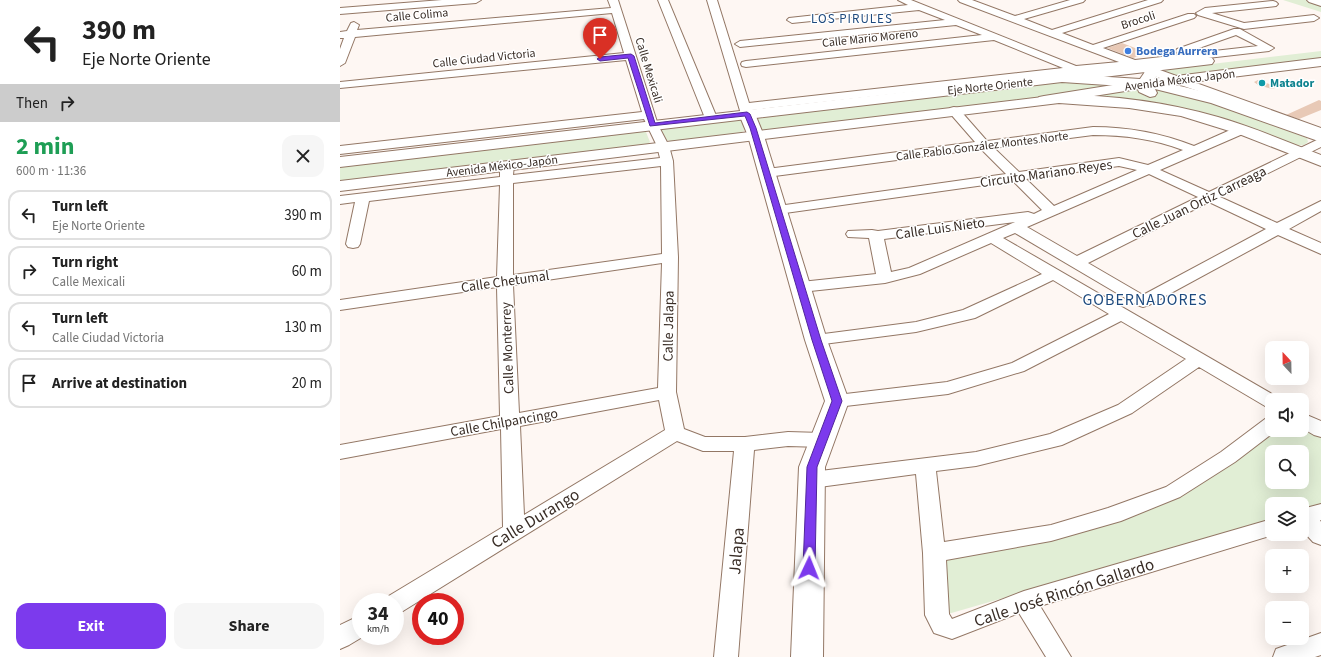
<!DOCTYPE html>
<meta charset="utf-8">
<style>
:root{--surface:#fff;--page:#f6f6f6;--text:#222;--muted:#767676;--line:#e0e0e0;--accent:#7c3aed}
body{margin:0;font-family:"Source Sans 3",sans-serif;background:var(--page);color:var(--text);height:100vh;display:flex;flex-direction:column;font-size:15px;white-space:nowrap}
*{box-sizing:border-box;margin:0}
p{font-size:13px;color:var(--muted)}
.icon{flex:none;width:22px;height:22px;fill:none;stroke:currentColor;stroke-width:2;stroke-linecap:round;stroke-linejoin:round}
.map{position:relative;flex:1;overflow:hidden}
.panel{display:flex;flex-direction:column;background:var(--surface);width:340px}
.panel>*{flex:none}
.top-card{background:#fff;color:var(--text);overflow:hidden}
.needle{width:26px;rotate:338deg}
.fabs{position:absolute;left:925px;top:341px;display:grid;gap:8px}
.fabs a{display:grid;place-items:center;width:44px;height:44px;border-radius:8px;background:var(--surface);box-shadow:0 4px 16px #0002;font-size:20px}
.speed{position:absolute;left:12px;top:593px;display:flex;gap:8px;font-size:20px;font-weight:700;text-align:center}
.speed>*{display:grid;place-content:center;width:52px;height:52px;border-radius:50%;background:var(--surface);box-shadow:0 4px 16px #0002;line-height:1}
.speed small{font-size:10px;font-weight:400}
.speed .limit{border:6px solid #d22;background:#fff;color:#111}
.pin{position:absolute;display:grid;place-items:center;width:34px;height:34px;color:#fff;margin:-41px -17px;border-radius:50% 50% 50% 0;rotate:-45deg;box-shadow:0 0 4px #0007}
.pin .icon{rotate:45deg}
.me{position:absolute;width:44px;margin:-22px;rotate:2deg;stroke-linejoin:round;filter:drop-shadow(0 0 3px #0008)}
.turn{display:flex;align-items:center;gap:14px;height:84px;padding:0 16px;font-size:18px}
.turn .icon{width:52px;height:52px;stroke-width:2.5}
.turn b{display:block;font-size:28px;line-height:34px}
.then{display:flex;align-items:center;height:38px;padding:0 16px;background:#0003;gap:8px;font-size:15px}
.round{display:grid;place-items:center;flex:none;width:42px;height:42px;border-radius:12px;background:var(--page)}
.overview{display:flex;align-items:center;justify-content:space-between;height:68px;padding:0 16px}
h1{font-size:24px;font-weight:700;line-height:30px;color:#1e9e55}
.action{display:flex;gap:8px;margin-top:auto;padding:8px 16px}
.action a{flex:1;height:46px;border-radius:12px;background:var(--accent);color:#fff;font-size:16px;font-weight:700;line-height:46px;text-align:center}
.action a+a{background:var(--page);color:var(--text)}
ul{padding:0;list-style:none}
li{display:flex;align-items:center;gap:12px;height:50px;margin:0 8px 6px;padding:0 8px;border:2px solid var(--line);border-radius:12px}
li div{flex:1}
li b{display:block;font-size:15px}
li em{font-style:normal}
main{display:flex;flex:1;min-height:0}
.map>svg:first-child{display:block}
.green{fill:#e1eed5;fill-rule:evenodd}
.building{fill:#e8c9b6}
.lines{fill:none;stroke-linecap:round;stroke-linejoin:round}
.street-casing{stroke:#937765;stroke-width:2}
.secondary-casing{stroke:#937765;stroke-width:2}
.primary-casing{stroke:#937765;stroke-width:2}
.street{fill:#fff;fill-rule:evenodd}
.secondary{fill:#fff;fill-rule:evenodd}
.primary{fill:#fff;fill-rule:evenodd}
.route{fill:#7c3aed;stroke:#51269a}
.shop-dot{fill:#3f7fe0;stroke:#fff;stroke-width:1.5}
.culture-dot{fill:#0f9aa8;stroke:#fff;stroke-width:1.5}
.labels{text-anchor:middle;stroke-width:3;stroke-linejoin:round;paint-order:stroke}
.far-street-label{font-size:12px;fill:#392d26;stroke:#fff}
.far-shop-label{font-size:12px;font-weight:bold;fill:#366cbe;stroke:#fff;text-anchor:start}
.far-culture-label{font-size:12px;font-weight:bold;fill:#0d838f;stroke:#fff;text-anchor:start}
.far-quarter-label{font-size:13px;letter-spacing:1px;fill:#1e4a7e;stroke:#fff}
.street-label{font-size:14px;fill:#392d26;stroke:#fff}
.quarter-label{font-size:16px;letter-spacing:1px;fill:#1e4a7e;stroke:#fff}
.near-street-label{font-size:17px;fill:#392d26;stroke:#fff}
</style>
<main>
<section class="panel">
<div class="top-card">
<div class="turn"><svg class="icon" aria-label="left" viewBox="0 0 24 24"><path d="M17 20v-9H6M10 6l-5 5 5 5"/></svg><div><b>390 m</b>Eje Norte Oriente</div></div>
<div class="then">Then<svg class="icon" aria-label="right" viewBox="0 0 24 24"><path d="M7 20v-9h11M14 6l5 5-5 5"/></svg></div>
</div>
<div class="overview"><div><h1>2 min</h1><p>600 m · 11:36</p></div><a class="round"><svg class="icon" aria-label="close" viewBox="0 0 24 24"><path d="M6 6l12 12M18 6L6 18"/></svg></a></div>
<ul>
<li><svg class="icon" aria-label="left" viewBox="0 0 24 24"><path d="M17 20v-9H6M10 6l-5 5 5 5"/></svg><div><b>Turn left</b><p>Eje Norte Oriente</p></div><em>390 m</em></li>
<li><svg class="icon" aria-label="right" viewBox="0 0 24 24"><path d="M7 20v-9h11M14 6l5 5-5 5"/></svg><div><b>Turn right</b><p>Calle Mexicali</p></div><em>60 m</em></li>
<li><svg class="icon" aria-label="left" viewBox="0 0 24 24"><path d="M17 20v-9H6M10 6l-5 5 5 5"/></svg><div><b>Turn left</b><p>Calle Ciudad Victoria</p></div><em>130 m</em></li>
<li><svg class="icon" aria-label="arrive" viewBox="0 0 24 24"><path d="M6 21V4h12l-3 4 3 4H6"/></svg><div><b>Arrive at destination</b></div><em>20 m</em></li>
</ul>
<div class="action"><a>Exit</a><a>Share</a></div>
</section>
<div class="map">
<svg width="981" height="657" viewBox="0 0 981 657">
<rect width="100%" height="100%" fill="#fef7f3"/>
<path class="green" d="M 943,0 L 970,0 L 981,3 L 981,12 Z
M 981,51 L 981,59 L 839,76 L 828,73 L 825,71 L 830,69 Z
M 723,81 L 816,88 L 873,103 L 967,138 L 968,142 L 964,145 L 955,146 L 835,107 L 795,100 L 756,97 L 426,131 L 419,129 L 416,117 Z
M 397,119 L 402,121 L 405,127 L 404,131 L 397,134 L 336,142 L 326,140 L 321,131 L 323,129 Z
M 302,130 L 306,132 L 310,142 L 308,144 L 300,146 L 0,182 L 0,165 Z
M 962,425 L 981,436 L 981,506 L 962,512 L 962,504 L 932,504 L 932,520 L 608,614 L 603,560 L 792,516 L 932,430 L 962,430 ZM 932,452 L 962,452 L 962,482 L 932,482 Z"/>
<path class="building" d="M 782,43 L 808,53 L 793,58 L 767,48 Z
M 918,80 L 938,87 L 932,89 L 918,85 L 914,82 Z
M 979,100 L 981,101 L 981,110 L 959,119 L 946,115 Z"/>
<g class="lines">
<defs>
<path id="street" d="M 102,0 L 141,0 L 136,3 L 0,14 L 0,8 Z
M 268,0 L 278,0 L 318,125 L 329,146 L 333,161 L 338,257 L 336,392 L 344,429 L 365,437 L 405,437 L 448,432 L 482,433 L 489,435 L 492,440 L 489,445 L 482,447 L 448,446 L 414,450 L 398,657 L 374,657 L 394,451 L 363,451 L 337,441 L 63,611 L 55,614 L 55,602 L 44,602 L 47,597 L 163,527 L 161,429 L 0,459 L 0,445 L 160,416 L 157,287 L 0,310 L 0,300 L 157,277 L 160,185 L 29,201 L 20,244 L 18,247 L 13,248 L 8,247 L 6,244 L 15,202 L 0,204 L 0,196 L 160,177 L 160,165 L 162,162 L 172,162 L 174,165 L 173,175 L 320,158 L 317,146 L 304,119 L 0,154 L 0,146 L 302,112 L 286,60 L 0,88 L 0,82 L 284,53 L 272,13 L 15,37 L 5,63 L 0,66 L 0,49 L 4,38 L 0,38 L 0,32 L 7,31 L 11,23 L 14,22 L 19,25 L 17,30 L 271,8 ZM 321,166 L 322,254 L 173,275 L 173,183 ZM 322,263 L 318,388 L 179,413 L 173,285 ZM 319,400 L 325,430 L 184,515 L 180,426 Z
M 318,0 L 328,0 L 377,118 L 375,121 L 367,121 L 365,118 Z
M 367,0 L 377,0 L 409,103 L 723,68 L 654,40 L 406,67 L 402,66 L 401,64 L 402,62 L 406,61 L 642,35 L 616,25 L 400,47 L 395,44 L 400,41 L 605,20 L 579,10 L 452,23 L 447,20 L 449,18 L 568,5 L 558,0 L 571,0 L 736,66 L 779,62 L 620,2 L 618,0 L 632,0 L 675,16 L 730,0 L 745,0 L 743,2 L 684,19 L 712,30 L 808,0 L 823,0 L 821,2 L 722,33 L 753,45 L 848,14 L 854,14 L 856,16 L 854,18 L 763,48 L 795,60 L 918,46 L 896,35 L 845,53 L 837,53 L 836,51 L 837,49 L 894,29 L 900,29 L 934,48 L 929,51 L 806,65 L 981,128 L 981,136 L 914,110 L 808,74 L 792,67 L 412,110 L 413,114 L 411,117 L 403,117 L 401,114 Z
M 967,0 L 981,0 L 981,6 L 969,2 Z
M 933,1 L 936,2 L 938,4 L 936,6 L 872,13 L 904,23 L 974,15 L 979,18 L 974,21 L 904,29 L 858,15 L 856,13 L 865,8 Z
M 614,107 L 618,108 L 647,141 L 753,127 C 788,127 821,133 854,146 L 897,127 L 905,127 L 907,130 L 905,133 L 820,170 L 869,192 L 981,138 L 981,147 L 880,197 L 937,223 L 981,201 L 981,211 L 949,229 L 981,243 L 981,254 L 938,235 L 809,305 L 803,307 L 797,305 L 675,233 L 663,238 L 939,398 L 940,400 L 932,400 L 932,408 L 925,406 L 859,367 L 792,413 L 722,445 L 636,466 L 596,471 L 604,542 L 711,525 L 768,508 L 826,487 L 881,452 L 925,419 L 932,417 L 932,430 L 937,430 L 895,462 L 840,497 L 781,521 L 711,541 L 606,560 L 609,614 L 612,619 L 684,591 L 932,519 L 932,534 L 936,534 L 700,606 L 731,657 L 706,657 L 679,613 L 612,639 L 594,633 L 585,615 L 583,553 L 576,474 L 472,488 L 465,485 L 462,480 L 465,475 L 472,472 L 636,452 L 710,434 L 778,405 L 846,359 L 781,321 L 684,371 L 608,394 L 497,407 L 490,405 L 488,401 L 490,397 L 497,395 L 607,382 L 672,363 L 769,314 L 713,280 L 635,318 L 576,332 L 476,345 L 470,344 L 467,340 L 470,336 L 476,335 L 576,322 L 623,310 L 702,274 L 651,243 L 580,274 L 545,283 L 461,292 L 455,290 L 453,287 L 455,284 L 461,282 L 536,274 L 529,238 L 508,237 L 506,234 L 508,231 L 532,230 L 538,231 L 688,212 L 694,214 L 702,210 L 673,181 L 438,214 L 433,213 L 431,210 L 433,207 L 438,206 L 666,174 L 641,149 L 427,177 L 422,176 L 420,173 L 422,170 L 427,169 L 635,142 L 608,111 L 610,108 ZM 753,135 C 784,135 814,139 843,150 L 808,165 L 779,158 L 679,172 L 654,148 ZM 779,166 L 797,170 L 714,206 L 686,179 ZM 809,174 L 858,197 L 737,256 L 687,227 ZM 869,202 L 926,229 L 803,295 L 748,263 ZM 675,222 L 569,268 L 551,272 L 544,239 Z
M 962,413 L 981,421 L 981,437 L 974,435 L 962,428 Z
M 981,504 L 981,520 L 980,520 L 981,522 L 981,545 L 973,542 L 962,530 L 962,509 Z
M 21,615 L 21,636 L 24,636 L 9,645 L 0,649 L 0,625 Z
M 981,633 L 981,655 L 975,657 L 933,657 L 936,649 Z"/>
<path id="secondary" d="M 867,57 L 872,58 L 874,61 L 872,64 L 722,82 L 717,81 L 715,78 L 717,75 L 722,74 Z
M 981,58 L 981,66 L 804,88 L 704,104 L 699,103 L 697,100 L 699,97 L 704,96 L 804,80 Z
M 407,109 L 412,111 L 415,114 L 424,136 L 487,340 L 509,401 L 485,467 L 483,657 L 451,657 L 459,467 L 485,401 L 465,340 L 408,136 L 399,114 L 402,111 Z"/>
<path id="primary" d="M 816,62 L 821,63 L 823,66 L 813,81 C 871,90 926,111 981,131 L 981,142 L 871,103 L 815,89 L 817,93 L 815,96 L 810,97 L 799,92 L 797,87 L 722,82 L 0,167 L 0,157 L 722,74 L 800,79 L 811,63 Z
M 719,95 C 773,95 826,102 878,117 C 913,127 947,142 981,155 L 981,166 L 899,134 L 841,116 L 789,108 L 719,103 L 0,191 L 0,181 Z"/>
</defs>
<use href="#street" class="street-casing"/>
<use href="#secondary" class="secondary-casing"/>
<use href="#primary" class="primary-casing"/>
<use href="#street" class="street"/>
<use href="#secondary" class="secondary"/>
<use href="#primary" class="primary"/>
</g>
<path class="route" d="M 291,54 L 294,56 L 315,123 L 407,112 L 410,114 L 416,128 L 481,340 L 502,401 L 477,467 L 475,568 L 474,572 L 469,573 L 465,572 L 463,568 L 467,467 L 492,401 L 472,340 L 410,128 L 405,116 L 310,126 L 288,58 L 260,61 L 257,59 L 260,57 Z"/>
<circle class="shop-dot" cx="788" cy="51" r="4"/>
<circle class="culture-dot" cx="922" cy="83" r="4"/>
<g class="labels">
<g class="far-street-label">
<text transform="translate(77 15) rotate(-5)" y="4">Calle Colima</text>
<text transform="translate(798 20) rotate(-18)" y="4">Brocoli</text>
<text transform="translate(530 38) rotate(-6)" y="4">Calle Mario Moreno</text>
<text transform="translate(144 58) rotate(-6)" y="4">Calle Ciudad Victoria</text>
<text transform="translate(309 70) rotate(73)" y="4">Calle Mexicali</text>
<text transform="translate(840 80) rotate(-7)" y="4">Avenida México Japón</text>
<text transform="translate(650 86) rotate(-6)" y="4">Eje Norte Oriente</text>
<text transform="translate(642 146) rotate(-7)" y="4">Calle Pablo González Montes Norte</text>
<text transform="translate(162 166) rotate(-7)" y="4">Avenida México-Japón</text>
</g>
<g class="far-shop-label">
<text x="796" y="55">Bodega Aurrera</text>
</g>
<g class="far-culture-label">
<text x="930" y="87">Matador</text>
</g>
<g class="far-quarter-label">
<text x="512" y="23">LOS PIRULES</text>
</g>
<g class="street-label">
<text transform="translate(706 173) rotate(-8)" y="5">Circuito Mariano Reyes</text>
<text transform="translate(859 202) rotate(-26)" y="5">Calle Juan Ortiz Carreaga</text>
<text transform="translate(600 228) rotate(-8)" y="5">Calle Luis Nieto</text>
<text transform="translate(165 281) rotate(-8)" y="5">Calle Chetumal</text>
<text transform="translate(328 326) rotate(-89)" y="5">Calle Jalapa</text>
<text transform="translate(167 348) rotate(-92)" y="5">Calle Monterrey</text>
<text transform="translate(164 422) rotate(-10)" y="5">Calle Chilpancingo</text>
</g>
<g class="quarter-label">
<text x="805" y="305">GOBERNADORES</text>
</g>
<g class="near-street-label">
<text transform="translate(195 518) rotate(-31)" y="6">Calle Durango</text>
<text transform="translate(396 551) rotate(-85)" y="6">Jalapa</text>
<text transform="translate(724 592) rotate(-18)" y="6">Calle José Rincón Gallardo</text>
</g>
</g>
</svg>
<div class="fabs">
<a><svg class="needle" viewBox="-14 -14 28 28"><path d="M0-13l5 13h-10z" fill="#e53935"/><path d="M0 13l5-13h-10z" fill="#767676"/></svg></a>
<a><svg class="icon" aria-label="sound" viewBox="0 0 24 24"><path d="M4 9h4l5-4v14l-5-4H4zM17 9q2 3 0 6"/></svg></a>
<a><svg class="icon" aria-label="search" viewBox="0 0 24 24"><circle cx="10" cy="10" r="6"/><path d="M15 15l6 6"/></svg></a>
<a><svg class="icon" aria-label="layers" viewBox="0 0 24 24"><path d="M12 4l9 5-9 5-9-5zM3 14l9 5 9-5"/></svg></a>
<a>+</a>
<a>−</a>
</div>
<div class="speed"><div>34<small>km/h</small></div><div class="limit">40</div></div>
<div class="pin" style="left:260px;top:59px;background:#d93025"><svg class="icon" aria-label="arrive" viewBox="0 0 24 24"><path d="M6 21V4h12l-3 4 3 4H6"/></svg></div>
<svg class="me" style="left:469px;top:568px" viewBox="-20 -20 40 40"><path d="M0-17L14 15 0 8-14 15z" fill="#7c3aed" stroke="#fff" stroke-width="4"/></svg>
</div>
</main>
